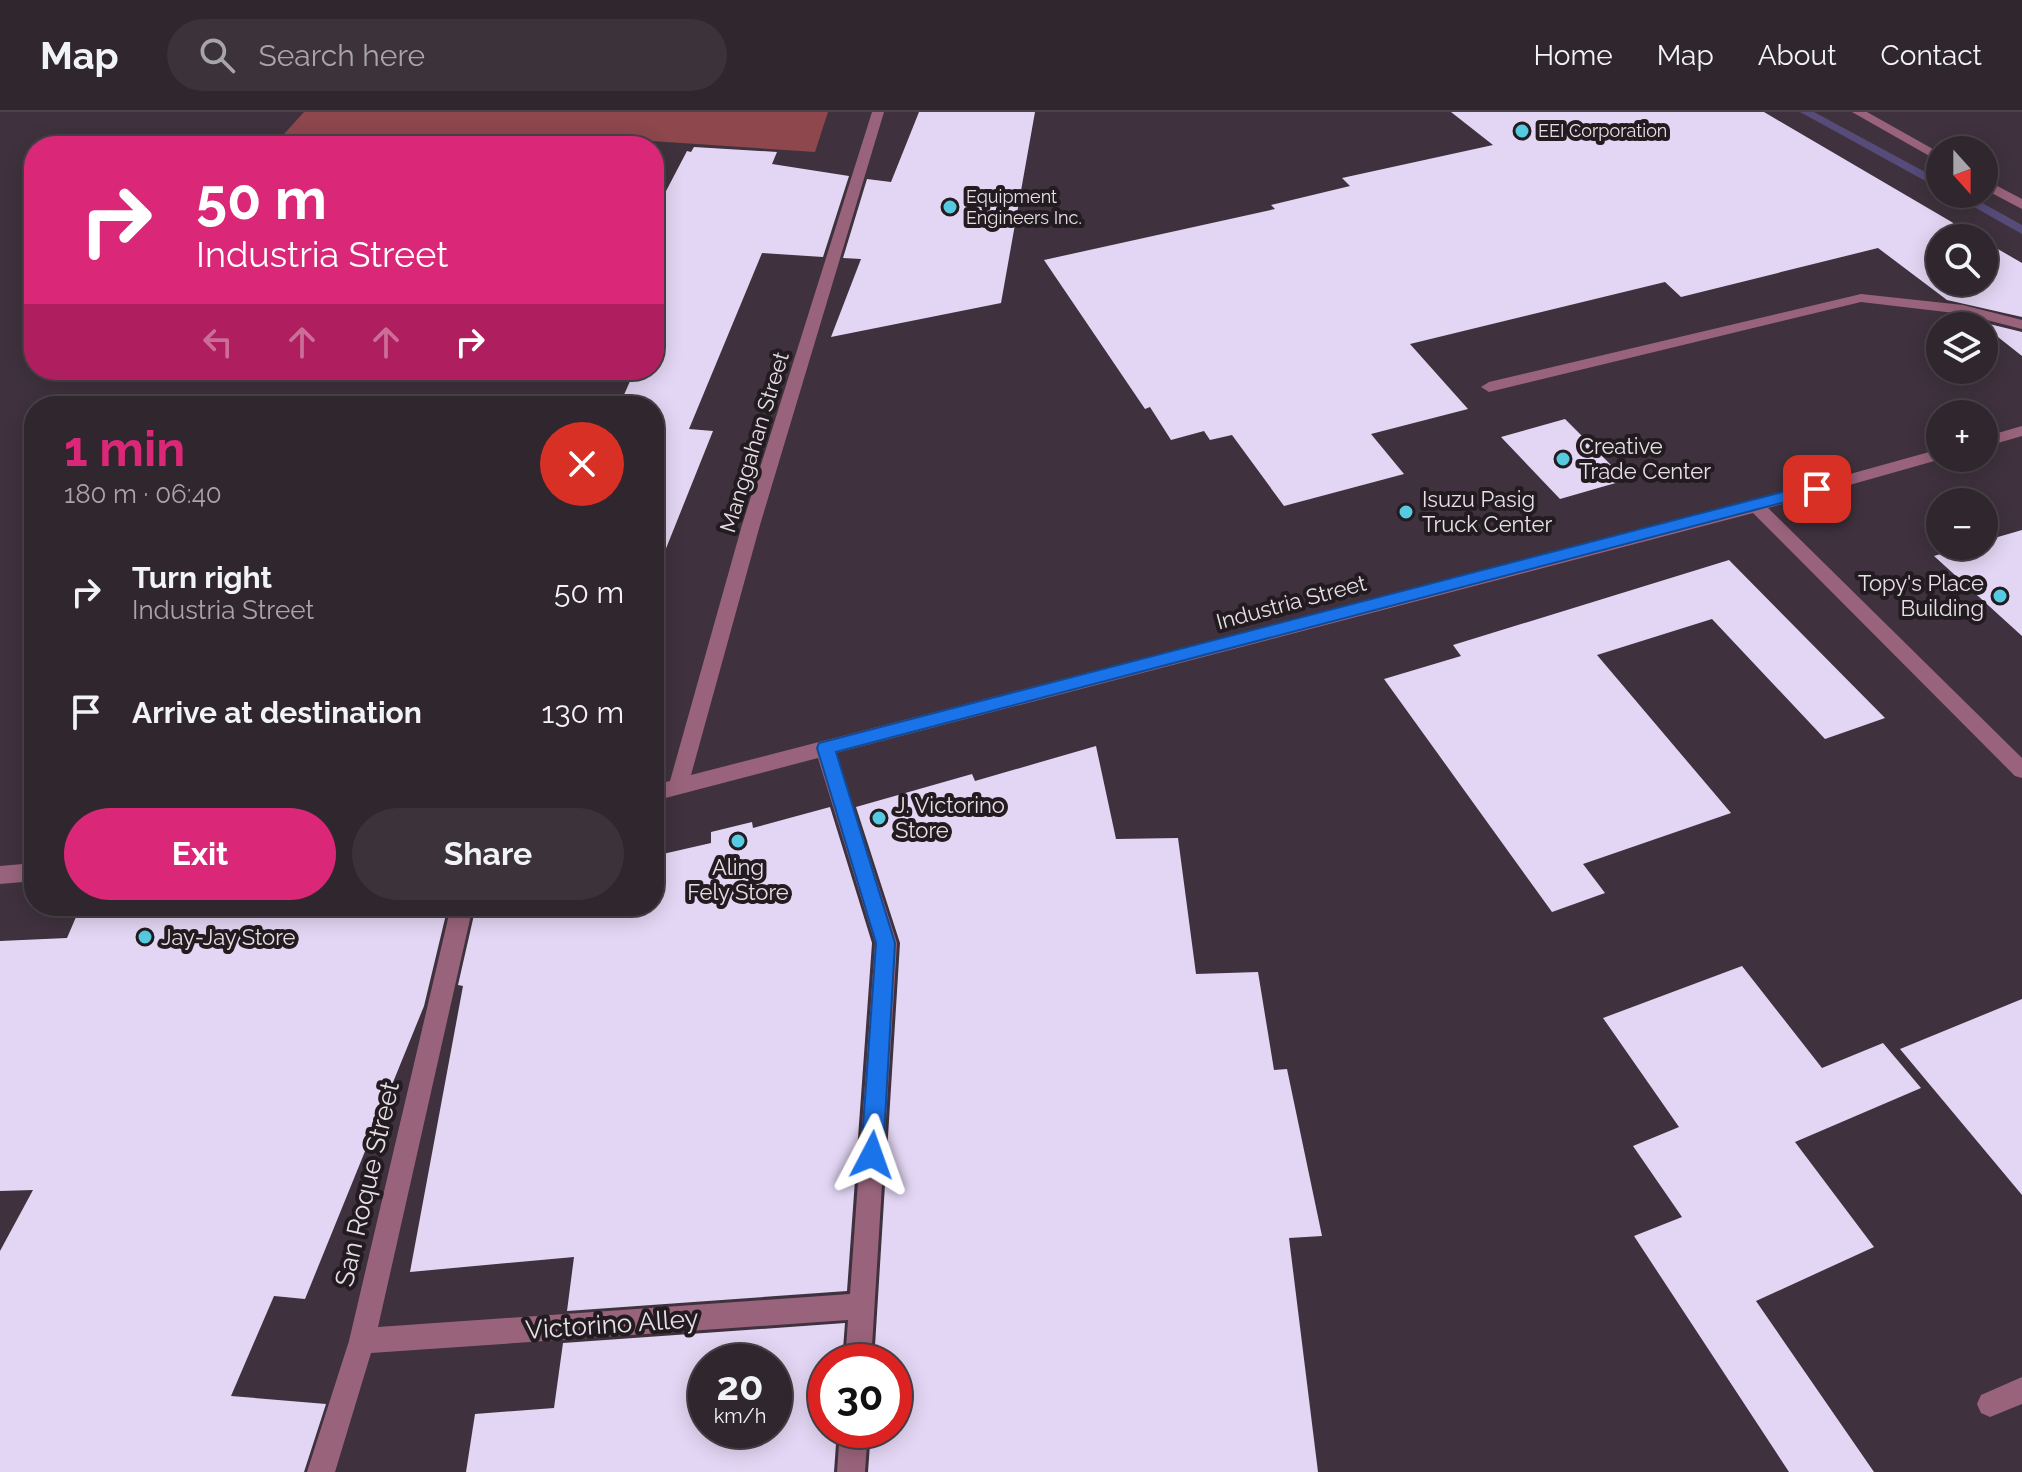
<!DOCTYPE html>
<meta charset="utf-8">
<style>
:root{--surface:#2f262e;--page:#3b323a;--text:#f1f3f6;--muted:#a7a5aa;--line:#4a434a;--accent:#db2777}
body{margin:0;font-family:Raleway,sans-serif;background:var(--page);color:var(--text);height:100vh;display:flex;flex-direction:column;font-size:30px;white-space:nowrap}
*{box-sizing:border-box;margin:0}
p{font-size:26px;color:var(--muted)}
.icon{flex:none;width:44px;height:44px;fill:none;stroke:currentColor;stroke-width:2;stroke-linecap:round;stroke-linejoin:round}
.map{position:relative;flex:1;overflow:hidden}
.drawer{position:absolute;left:24px;top:284px;width:640px;height:520px;display:flex;flex-direction:column;background:var(--surface);border-radius:32px;box-shadow:0 4px 20px #0003,0 0 0 2px var(--line)}
.drawer>*{flex:none}
.banner{position:absolute;left:24px;top:24px;width:640px;height:244px;border-radius:32px;box-shadow:0 4px 20px #0003,0 0 0 2px var(--line);background:#db2777;color:#fff;overflow:hidden}
.needle{width:52px;rotate:159deg}
.tools{position:absolute;left:1926px;top:24px;display:grid;gap:16px}
.tools a{display:grid;place-items:center;width:72px;height:72px;border-radius:50%;background:var(--surface);box-shadow:0 4px 20px #0003,0 0 0 2px var(--line);font-size:40px}
.speed{position:absolute;left:688px;top:1232px;display:flex;gap:16px;font-size:40px;font-weight:700;text-align:center}
.speed>*{display:grid;place-content:center;width:104px;height:104px;border-radius:50%;background:var(--surface);box-shadow:0 4px 20px #0003,0 0 0 2px var(--line);line-height:1}
.speed small{font-size:20px;font-weight:400}
.speed .limit{border:12px solid #d22;background:#fff;color:#111}
.pin{position:absolute;display:grid;place-items:center;width:68px;height:68px;color:#fff;margin:-34px;border-radius:16px;box-shadow:0 4px 12px #0006}
.me{position:absolute;width:88px;margin:-44px;rotate:4deg;stroke-linejoin:round;filter:drop-shadow(0 0 6px #0008)}
.turn{display:flex;align-items:center;gap:28px;height:168px;padding:0 40px;font-size:36px}
.turn .icon{width:104px;height:104px;stroke-width:2.5}
.turn b{display:block;font-size:56px;line-height:68px}
.lanes{display:flex;align-items:center;height:76px;padding:0 40px;background:#0003;justify-content:center;gap:40px;direction:ltr}
.lanes .off{opacity:.35}
.round{display:grid;place-items:center;flex:none;width:84px;height:84px;border-radius:42px;background:var(--page)}
.head{display:flex;align-items:center;justify-content:space-between;height:136px;padding:0 40px}
h1{font-size:48px;font-weight:700;line-height:60px;color:var(--accent)}
.primary-button{display:flex;gap:16px;margin-top:auto;padding:16px 40px}
.primary-button a{flex:1;height:92px;border-radius:48px;background:var(--accent);color:#fff;font-size:32px;font-weight:700;line-height:92px;text-align:center}
.primary-button a+a{background:var(--page);color:var(--text)}
ul{padding:0;list-style:none}
li{display:flex;align-items:center;gap:24px;height:120px;padding:0 40px}
li div{flex:1}
li b{display:block;font-size:30px}
li em{font-style:normal}
header{display:flex;align-items:center;gap:48px;box-sizing:border-box;height:112px;padding:0 40px;background:var(--surface);border-bottom:2px solid var(--line)}
header strong{font-size:38px}
nav{display:flex;gap:44px;margin-inline-start:auto;font-size:28px}
.search{width:560px;height:72px;background:var(--page);display:flex;align-items:center;gap:20px;box-sizing:border-box;padding:0 28px;border-radius:44px;color:var(--muted);font-size:30px}
.map>svg:first-child{display:block}
.green{fill:#8d474d}
.lines{fill:none;stroke-linecap:round;stroke-linejoin:round}
.stream{fill:#564b79;fill-rule:evenodd}
.building{fill:#e3d6f4;fill-rule:evenodd}
.minor{fill:#99647b;fill-rule:evenodd}
.route{fill:#1a73e8;stroke:#114b97;stroke-width:2}
.poi-dot{fill:#55cae0;stroke:#221c21;stroke-width:3}
.labels{text-anchor:middle;stroke-width:8;stroke-linejoin:round;paint-order:stroke}
.far-poi-label{font-size:18px;fill:#e7dfe6;stroke:#221c21;text-anchor:start}
.street-label{font-size:22px;fill:#e7dfe6;stroke:#221c21}
.poi-label{font-size:22px;fill:#e7dfe6;stroke:#221c21;text-anchor:start}
.near-street-label{font-size:26px;fill:#e7dfe6;stroke:#221c21}
</style>
<header>
<strong>Map</strong>
<div class="search"><svg class="icon" aria-label="search" viewBox="0 0 24 24"><circle cx="10" cy="10" r="6"/><path d="M15 15l6 6"/></svg>Search here</div>
<nav><a>Home</a><a>Map</a><a>About</a><a>Contact</a></nav>
</header>
<div class="map">
<svg width="2022" height="1360" viewBox="0 0 2022 1360">
<rect width="100%" height="100%" fill="#3f323e"/>
<path class="green" d="M 304,0 L 828,0 L 815,40 L 636,28 L 631,34 L 273,34 Z"/>
<g class="lines">
<path class="stream" d="M 1800,0 L 1814,0 L 1940,68 L 1940,77 Z
M 1951,82 L 1966,82 L 2022,113 L 2022,122 Z"/>
</g>
<path class="building" d="M 919,0 L 1035,0 L 1001,191 L 831,225 L 861,147 L 843,146 L 867,67 L 891,70 Z
M 1451,0 L 1764,0 L 1979,126 L 1940,126 L 1940,170 L 1984,170 L 1984,129 L 2022,151 L 2022,205 L 1947,188 L 1878,136 L 1681,185 L 1665,170 L 1410,232 L 1468,297 L 1371,322 L 1404,362 L 1284,394 L 1232,323 L 1210,328 L 1204,319 L 1171,328 L 1150,295 L 1145,297 L 1044,148 L 1275,97 L 1271,93 L 1350,74 L 1342,66 L 1493,33 Z
M 694,35 L 777,40 L 772,52 L 849,64 L 823,145 L 762,141 L 689,317 L 713,319 L 657,459 L 654,459 L 654,294 L 619,294 L 635,258 L 654,258 L 654,102 L 687,39 L 691,40 Z
M 1973,208 L 2022,220 L 2022,244 L 1984,214 Z
M 1565,307 L 1626,368 L 1560,387 L 1501,325 Z
M 2022,418 L 2022,524 L 1934,444 L 1967,434 L 1984,434 L 1984,429 Z
M 1729,448 L 1885,606 L 1825,627 L 1712,507 L 1597,543 L 1731,701 L 1583,752 L 1605,781 L 1552,800 L 1384,567 L 1461,544 L 1453,533 Z
M 1096,634 L 1116,727 L 1178,726 L 1196,862 L 1258,860 L 1274,958 L 1287,957 L 1322,1124 L 1289,1126 L 1318,1360 L 868,1360 L 871,1318 L 894,1318 L 894,1250 L 874,1250 L 900,831 L 856,695 L 972,662 L 975,669 Z
M 830,695 L 872,831 L 847,1179 L 567,1199 L 574,1145 L 410,1160 L 463,874 L 458,873 L 476,794 L 654,794 L 654,744 L 711,731 L 711,720 L 752,710 L 753,716 Z
M 406,794 L 448,794 L 424,894 L 305,1187 L 274,1184 L 231,1284 L 326,1292 L 304,1360 L 0,1360 L 0,1139 L 33,1078 L 0,1079 L 0,829 L 67,826 L 76,805 Z
M 1742,854 L 1822,956 L 1883,931 L 1921,976 L 1795,1030 L 1874,1135 L 1756,1189 L 1874,1360 L 1789,1360 L 1634,1124 L 1682,1105 L 1633,1034 L 1679,1015 L 1603,906 Z
M 2022,887 L 2022,1083 L 1900,937 Z
M 845,1211 L 842,1250 L 826,1250 L 826,1318 L 837,1318 L 834,1360 L 466,1360 L 475,1302 L 554,1296 L 563,1231 ZM 706,1250 L 774,1250 L 774,1318 L 706,1318 Z"/>
<g class="lines">
<path class="minor" d="M 872,0 L 884,0 L 760,413 L 691,663 L 1756,388 L 1940,337 L 1940,346 L 1945,346 L 1768,396 L 2022,646 L 2022,666 L 2015,664 L 1753,401 L 836,641 L 897,831 L 871,1250 L 845,1250 L 848,1208 L 371,1241 L 335,1360 L 307,1360 L 349,1229 L 451,794 L 473,794 L 378,1215 L 850,1182 L 875,831 L 818,646 L 654,689 L 654,673 L 670,669 L 742,413 Z
M 1852,0 L 1867,0 L 1940,41 L 1940,50 Z
M 1984,67 L 2022,87 L 2022,97 L 1984,77 Z
M 1861,182 L 1963,193 L 2022,208 L 2022,217 L 1963,202 L 1861,190 L 1489,280 L 1481,275 L 1489,270 Z
M 2022,314 L 2022,324 L 1984,335 L 1984,325 Z
M 34,751 L 34,769 L 0,772 L 0,754 Z
M 2022,1265 L 2022,1292 L 1990,1305 L 1981,1301 L 1977,1292 L 1981,1283 Z
M 840,1318 L 868,1318 L 865,1360 L 837,1360 Z"/>
</g>
<path class="route" d="M 1817,371 L 1825,377 L 1823,380 L 836,640 L 895,831 L 883,1043 L 880,1050 L 872,1053 L 864,1050 L 861,1043 L 876,831 L 817,636 L 819,631 Z"/>
<g class="poi-dot">
<circle cx="1522" cy="19" r="8"/>
<circle cx="950" cy="95" r="8"/>
<circle cx="1563" cy="347" r="8"/>
<circle cx="1406" cy="400" r="8"/>
<circle cx="2000" cy="484" r="8"/>
<circle cx="879" cy="706" r="8"/>
<circle cx="738" cy="729" r="8"/>
<circle cx="145" cy="825" r="8"/>
</g>
<g class="labels">
<g class="far-poi-label">
<text x="1538" y="25">EEI Corporation</text>
<text x="966" y="91">Equipment<tspan x="966" dy="21">Engineers Inc.</tspan></text>
</g>
<g class="street-label">
<text transform="translate(754 330) rotate(-73)" y="8">Manggahan Street</text>
<text transform="translate(1291 490) rotate(-15)" y="8">Industria Street</text>
</g>
<g class="poi-label">
<text x="1579" y="342">Creative<tspan x="1579" dy="25">Trade Center</tspan></text>
<text x="1422" y="395">Isuzu Pasig<tspan x="1422" dy="25">Truck Center</tspan></text>
<text x="1984" y="479" text-anchor="end">Topy's Place<tspan x="1984" dy="25">Building</tspan></text>
<text x="895" y="701">J. Victorino<tspan x="895" dy="25">Store</tspan></text>
<text x="738" y="763" text-anchor="middle">Aling<tspan x="738" dy="25">Fely Store</tspan></text>
<text x="161" y="833">Jay-Jay Store</text>
</g>
<g class="near-street-label">
<text transform="translate(367 1072) rotate(-77)" y="9">San Roque Street</text>
<text transform="translate(612 1212) rotate(-4)" y="9">Victorino Alley</text>
</g>
</g>
</svg>
<div class="tools">
<a><svg class="needle" viewBox="-14 -14 28 28"><path d="M0-13l5 13h-10z" fill="#e53935"/><path d="M0 13l5-13h-10z" fill="#a7a5aa"/></svg></a>
<a><svg class="icon" aria-label="search" viewBox="0 0 24 24"><circle cx="10" cy="10" r="6"/><path d="M15 15l6 6"/></svg></a>
<a><svg class="icon" aria-label="layers" viewBox="0 0 24 24"><path d="M12 4l9 5-9 5-9-5zM3 14l9 5 9-5"/></svg></a>
<a>+</a>
<a>−</a>
</div>
<div class="speed"><div>20<small>km/h</small></div><div class="limit">30</div></div>
<div class="pin" style="left:1817px;top:377px;background:#d93025"><svg class="icon" aria-label="arrive" viewBox="0 0 24 24"><path d="M6 21V4h12l-3 4 3 4H6"/></svg></div>
<svg class="me" style="left:872px;top:1043px" viewBox="-20 -20 40 40"><path d="M0-17L14 15 0 8-14 15z" fill="#1a73e8" stroke="#fff" stroke-width="4"/></svg>
<div class="banner">
<div class="turn"><svg class="icon" aria-label="right" viewBox="0 0 24 24"><path d="M7 20v-9h11M14 6l5 5-5 5"/></svg><div><b>50 m</b>Industria Street</div></div>
<div class="lanes"><svg class="icon off" aria-label="left" viewBox="0 0 24 24"><path d="M17 20v-9H6M10 6l-5 5 5 5"/></svg><svg class="icon off" aria-label="ahead" viewBox="0 0 24 24"><path d="M12 20V5M6 11l6-6 6 6"/></svg><svg class="icon off" aria-label="ahead" viewBox="0 0 24 24"><path d="M12 20V5M6 11l6-6 6 6"/></svg><svg class="icon" aria-label="right" viewBox="0 0 24 24"><path d="M7 20v-9h11M14 6l5 5-5 5"/></svg></div>
</div>
<section class="drawer">
<div class="head"><div><h1>1 min</h1><p>180 m · 06:40</p></div><a class="round" style="background:#d93025;color:#fff"><svg class="icon" aria-label="close" viewBox="0 0 24 24"><path d="M6 6l12 12M18 6L6 18"/></svg></a></div>
<ul>
<li><svg class="icon" aria-label="right" viewBox="0 0 24 24"><path d="M7 20v-9h11M14 6l5 5-5 5"/></svg><div><b>Turn right</b><p>Industria Street</p></div><em>50 m</em></li>
<li><svg class="icon" aria-label="arrive" viewBox="0 0 24 24"><path d="M6 21V4h12l-3 4 3 4H6"/></svg><div><b>Arrive at destination</b></div><em>130 m</em></li>
</ul>
<div class="primary-button"><a>Exit</a><a>Share</a></div>
</section>
</div>
